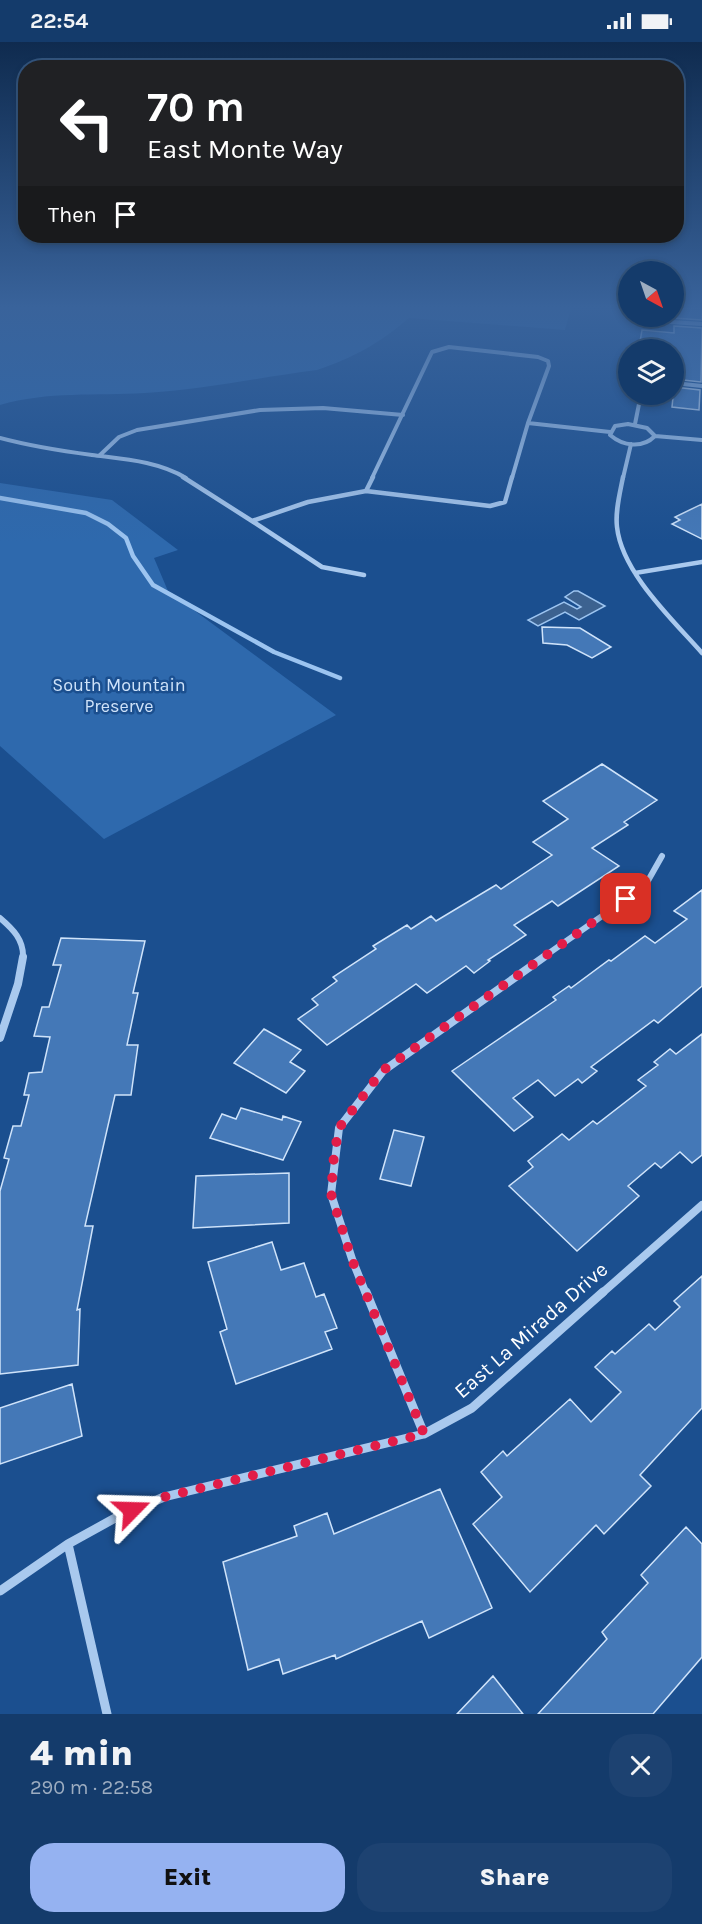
<!DOCTYPE html>
<meta charset="utf-8">
<style>
:root{--surface:#143b6b;--page:#1d4271;--text:#f1f3f6;--muted:#9dadc1;--line:#33557e;--accent:#95b2f1}
body{margin:0;font-family:Karla,sans-serif;background:var(--page);color:var(--text);height:100vh;display:flex;flex-direction:column;font-size:22px;white-space:nowrap}
*{box-sizing:border-box;margin:0}
p{font-size:20px;color:var(--muted)}
.icon{flex:none;width:33px;height:33px;fill:none;stroke:currentColor;stroke-width:2;stroke-linecap:round;stroke-linejoin:round}
.map{position:relative;height:1672px;overflow:hidden}
.drawer{display:flex;flex-direction:column;background:var(--surface);flex:1}
.drawer>*{flex:none}
.top-card{position:absolute;left:18px;top:18px;width:666px;height:183px;border-radius:24px;box-shadow:0 3px 9px #0003,0 0 0 2px var(--line);background:#202124;color:#fff;overflow:hidden}
.needle{width:39px;rotate:140deg}
.buttons{position:absolute;left:618px;top:219px;display:grid;gap:12px}
.buttons a{display:grid;place-items:center;width:66px;height:66px;border-radius:50%;background:var(--surface);box-shadow:0 3px 9px #0003,0 0 0 2px var(--line);font-size:30px}
.pin{position:absolute;display:grid;place-items:center;width:51px;height:51px;color:#fff;margin:-26px;border-radius:12px;box-shadow:0 3px 9px #0006}
.me{position:absolute;width:66px;margin:-33px;rotate:68deg;stroke-linejoin:round;filter:drop-shadow(0 0 4px #0008)}
.turn{display:flex;align-items:center;gap:21px;height:126px;padding:0 30px;font-size:27px}
.turn .icon{width:78px;height:78px;stroke-width:2.5}
.turn b{display:block;font-size:42px;line-height:51px}
.then{display:flex;align-items:center;height:57px;padding:0 30px;background:#0003;gap:12px;font-size:22px}
.round{display:grid;place-items:center;flex:none;width:63px;height:63px;border-radius:24px;background:var(--page)}
.summary{display:flex;align-items:center;justify-content:space-between;height:102px;padding:0 30px}
h1{font-size:36px;font-weight:800;line-height:45px}
.button{display:flex;gap:12px;margin-top:auto;padding:12px 30px}
.button a{flex:1;height:69px;border-radius:24px;background:var(--accent);color:#111;font-size:24px;font-weight:800;line-height:69px;text-align:center}
.button a+a{background:var(--page);color:var(--text)}
.status{display:flex;justify-content:space-between;align-items:center;height:42px;padding:0 30px;background:var(--surface);direction:ltr}
.status svg{height:16px;fill:currentColor}
.map>svg:first-child{display:block}
.green{fill:#2e69ad}
.water{fill:#3c6290;stroke:#9cc4f0;stroke-width:1.5}
.lines{fill:none;stroke-linecap:round;stroke-linejoin:round}
.stream{stroke:#9cc4f0;stroke-width:4.5}
.building{fill:#4478b7;stroke:#cfe3fa;stroke-width:1.5}
.minor-far4{stroke:#a9c9ee;stroke-width:4}
.minor-far3{stroke:#a9c9ee;stroke-width:4.5}
.minor-far2{stroke:#a9c9ee;stroke-width:6}
.minor-far1{stroke:#a9c9ee;stroke-width:8}
.minor{stroke:#a9c9ee;stroke-width:9}
.route{stroke:#e11d48;stroke-width:10;stroke-dasharray:0 18}
.labels{text-anchor:middle;stroke-width:5;stroke-linejoin:round;paint-order:stroke}
.park-label{font-size:18px;fill:#cfe3fa;stroke:#1b4f8f}
.near-street-label{font-size:21px;fill:#fff;stroke:#1b4f8f}
</style>
<div class="status"><b>22:54</b><svg viewBox="0 0 49 12"><path d="M0 12V9h3v3zM5 12V6h3v6zM10 12V3h3v9zM15 12V0h3v12zM26 1h20v11H26zM47 4h2v5h-2z"/></svg></div>
<div class="map">
<svg width="702" height="1672" viewBox="0 0 702 1672">
<rect width="100%" height="100%" fill="#1b4f8f"/>
<path class="green" d="M 0,266 L 571,266 L 565,288 L 409,276 C 380,301 353,316 317,328 C 261,335 202,348 145,351 C 96,354 48,349 0,363 Z
M 0,441 L 112,458 L 178,508 L 154,516 L 168,549 L 336,673 L 104,797 L 0,704 Z"/>
<path class="water" d="M 574,549 L 578,549 L 605,564 L 579,578 L 565,570 L 538,584 L 528,578 L 564,560 L 577,567 L 581,565 L 565,555 Z"/>
<g class="lines">
<path class="stream" d="M 0,456 L 86,471 L 108,482 L 126,496 L 133,514 L 153,543 L 274,610 L 340,636"/>
</g>
<path class="building" d="M 674,266 L 702,266 L 702,278 L 674,276 Z
M 674,284 L 702,286 L 701,340 L 674,337 L 674,308 L 639,305 L 642,288 L 674,291 Z
M 674,345 L 700,348 L 699,368 L 672,365 Z
M 702,462 L 702,497 L 672,482 L 680,478 L 675,475 Z
M 542,585 L 580,586 L 611,605 L 592,616 L 567,603 L 543,601 Z
M 602,722 L 657,758 L 624,780 L 628,783 L 592,806 L 619,824 L 558,864 L 552,859 L 514,883 L 526,893 L 488,918 L 490,919 L 474,931 L 466,924 L 427,951 L 416,942 L 327,1003 L 298,977 L 318,963 L 312,957 L 337,939 L 333,935 L 376,907 L 373,904 L 407,883 L 411,887 L 431,874 L 436,879 L 496,843 L 501,847 L 552,813 L 533,800 L 568,777 L 543,759 Z
M 702,848 L 702,944 L 658,981 L 654,978 L 591,1025 L 597,1029 L 582,1041 L 578,1037 L 555,1054 L 538,1038 L 513,1056 L 533,1075 L 514,1089 L 452,1029 L 556,958 L 553,955 L 569,944 L 571,946 L 609,918 L 611,919 L 645,894 L 655,901 L 687,877 L 674,869 Z
M 61,896 L 145,899 L 133,951 L 138,951 L 127,1003 L 138,1003 L 131,1053 L 115,1053 L 85,1184 L 93,1184 L 77,1268 L 80,1267 L 78,1323 L 0,1332 L 0,1149 L 9,1117 L 4,1116 L 13,1084 L 21,1084 L 29,1053 L 24,1053 L 29,1031 L 42,1030 L 50,995 L 34,994 L 42,965 L 49,965 L 61,923 L 53,923 Z
M 264,987 L 301,1008 L 290,1020 L 305,1029 L 286,1051 L 234,1021 Z
M 702,992 L 702,1113 L 692,1121 L 680,1110 L 661,1126 L 655,1121 L 628,1144 L 639,1154 L 577,1209 L 509,1144 L 533,1125 L 528,1119 L 562,1092 L 569,1098 L 593,1079 L 597,1082 L 646,1044 L 638,1038 L 658,1023 L 654,1020 L 670,1007 L 676,1012 Z
M 241,1066 L 282,1078 L 283,1074 L 301,1080 L 283,1118 L 210,1096 L 222,1072 L 236,1077 Z
M 394,1088 L 424,1095 L 411,1144 L 380,1137 Z
M 289,1131 L 289,1181 L 193,1186 L 196,1134 Z
M 272,1200 L 281,1228 L 304,1221 L 316,1255 L 324,1252 L 337,1286 L 325,1290 L 332,1307 L 236,1342 L 220,1290 L 227,1287 L 208,1220 Z
M 702,1234 L 702,1366 L 640,1433 L 651,1444 L 604,1492 L 596,1483 L 530,1550 L 473,1482 L 502,1455 L 481,1430 L 503,1409 L 507,1414 L 570,1357 L 591,1380 L 621,1350 L 595,1325 L 612,1309 L 615,1312 L 649,1282 L 655,1288 L 680,1265 L 674,1259 Z
M 72,1342 L 82,1394 L 0,1422 L 0,1366 Z
M 440,1447 L 492,1566 L 429,1596 L 422,1579 L 336,1617 L 335,1613 L 283,1632 L 279,1617 L 248,1628 L 223,1520 L 297,1494 L 294,1484 L 327,1471 L 334,1492 Z
M 686,1485 L 702,1502 L 702,1615 L 653,1672 L 538,1672 L 607,1597 L 602,1590 L 648,1541 L 641,1533 Z
M 493,1634 L 523,1672 L 457,1672 Z"/>
<g class="lines">
<path class="minor-far4" d="M 632,274 L 641,278 L 702,282
M 674,341 L 702,344
M 628,382 L 647,386 L 655,394 C 642,407 623,404 610,393 L 615,384 Z
M 635,382 L 641,352
M 655,394 L 702,398
M 0,396 C 30,404 61,409 92,413 C 123,417 158,419 186,436
M 99,414 L 119,395 L 137,388 L 260,368 L 323,366 L 403,373
M 372,436 L 432,310 L 449,305 L 538,315 L 548,319 L 549,324 L 528,381 L 610,390
M 512,436 L 528,381
M 623,436 L 631,402"/>
<path class="minor-far3" d="M 183,435 L 252,479 L 308,460 L 366,449 L 373,435
M 623,435 C 620,451 615,469 617,485 C 622,531 673,578 702,611
M 366,449 L 490,464 L 505,460 L 512,435
M 252,479 L 322,525 L 364,533
M 635,531 L 702,520"/>
<path class="minor-far2" d="M 0,876 C 13,887 24,898 23,916
M 542,916 L 645,844 L 662,814"/>
<path class="minor-far1" d="M 0,996 L 18,942 L 23,915
M 366,1252 L 352,1217 L 331,1152 L 339,1086 L 383,1029 L 544,915
M 601,1252 L 702,1163"/>
<path class="minor" d="M 366,1250 L 424,1392
M 68,1502 L 107,1672
M 0,1549 L 68,1502 L 117,1475 L 164,1455 L 424,1392 L 472,1366 L 603,1250"/>
</g>
<linearGradient id="sky" x2="0" y2="1"><stop stop-color="#0f2b4f"/><stop offset="0.53" stop-color="#39639b"/><stop offset="1" stop-color="#39639b" stop-opacity="0"/></linearGradient>
<rect width="702" height="500" fill="url(#sky)"/>
<g class="lines">
<path class="route" d="M 132,1468 L 164,1455 L 424,1392 L 352,1218 L 331,1152 L 334,1113 L 339,1086 L 382,1029 L 626,857"/>
</g>
<g class="labels">
<g class="park-label">
<text x="119" y="649">South Mountain<tspan x="119" dy="21">Preserve</tspan></text>
</g>
<g class="near-street-label">
<text transform="translate(531 1288) rotate(-41)" y="7">East La Mirada Drive</text>
</g>
</g>
</svg>
<div class="buttons">
<a><svg class="needle" viewBox="-14 -14 28 28"><path d="M0-13l5 13h-10z" fill="#e53935"/><path d="M0 13l5-13h-10z" fill="#9dadc1"/></svg></a>
<a><svg class="icon" aria-label="layers" viewBox="0 0 24 24"><path d="M12 4l9 5-9 5-9-5zM3 14l9 5 9-5"/></svg></a>
</div>
<div class="pin" style="left:626px;top:857px;background:#d93025"><svg class="icon" aria-label="arrive" viewBox="0 0 24 24"><path d="M6 21V4h12l-3 4 3 4H6"/></svg></div>
<svg class="me" style="left:132px;top:1468px" viewBox="-20 -20 40 40"><path d="M0-17L14 15 0 8-14 15z" fill="#e11d48" stroke="#fff" stroke-width="4"/></svg>
<div class="top-card">
<div class="turn"><svg class="icon" aria-label="left" viewBox="0 0 24 24"><path d="M17 20v-9H6M10 6l-5 5 5 5"/></svg><div><b>70 m</b>East Monte Way</div></div>
<div class="then">Then<svg class="icon" aria-label="arrive" viewBox="0 0 24 24"><path d="M6 21V4h12l-3 4 3 4H6"/></svg></div>
</div>
</div>
<section class="drawer">
<div class="summary"><div><h1>4 min</h1><p>290 m · 22:58</p></div><a class="round"><svg class="icon" aria-label="close" viewBox="0 0 24 24"><path d="M6 6l12 12M18 6L6 18"/></svg></a></div>
<div class="button"><a>Exit</a><a>Share</a></div>
</section>
